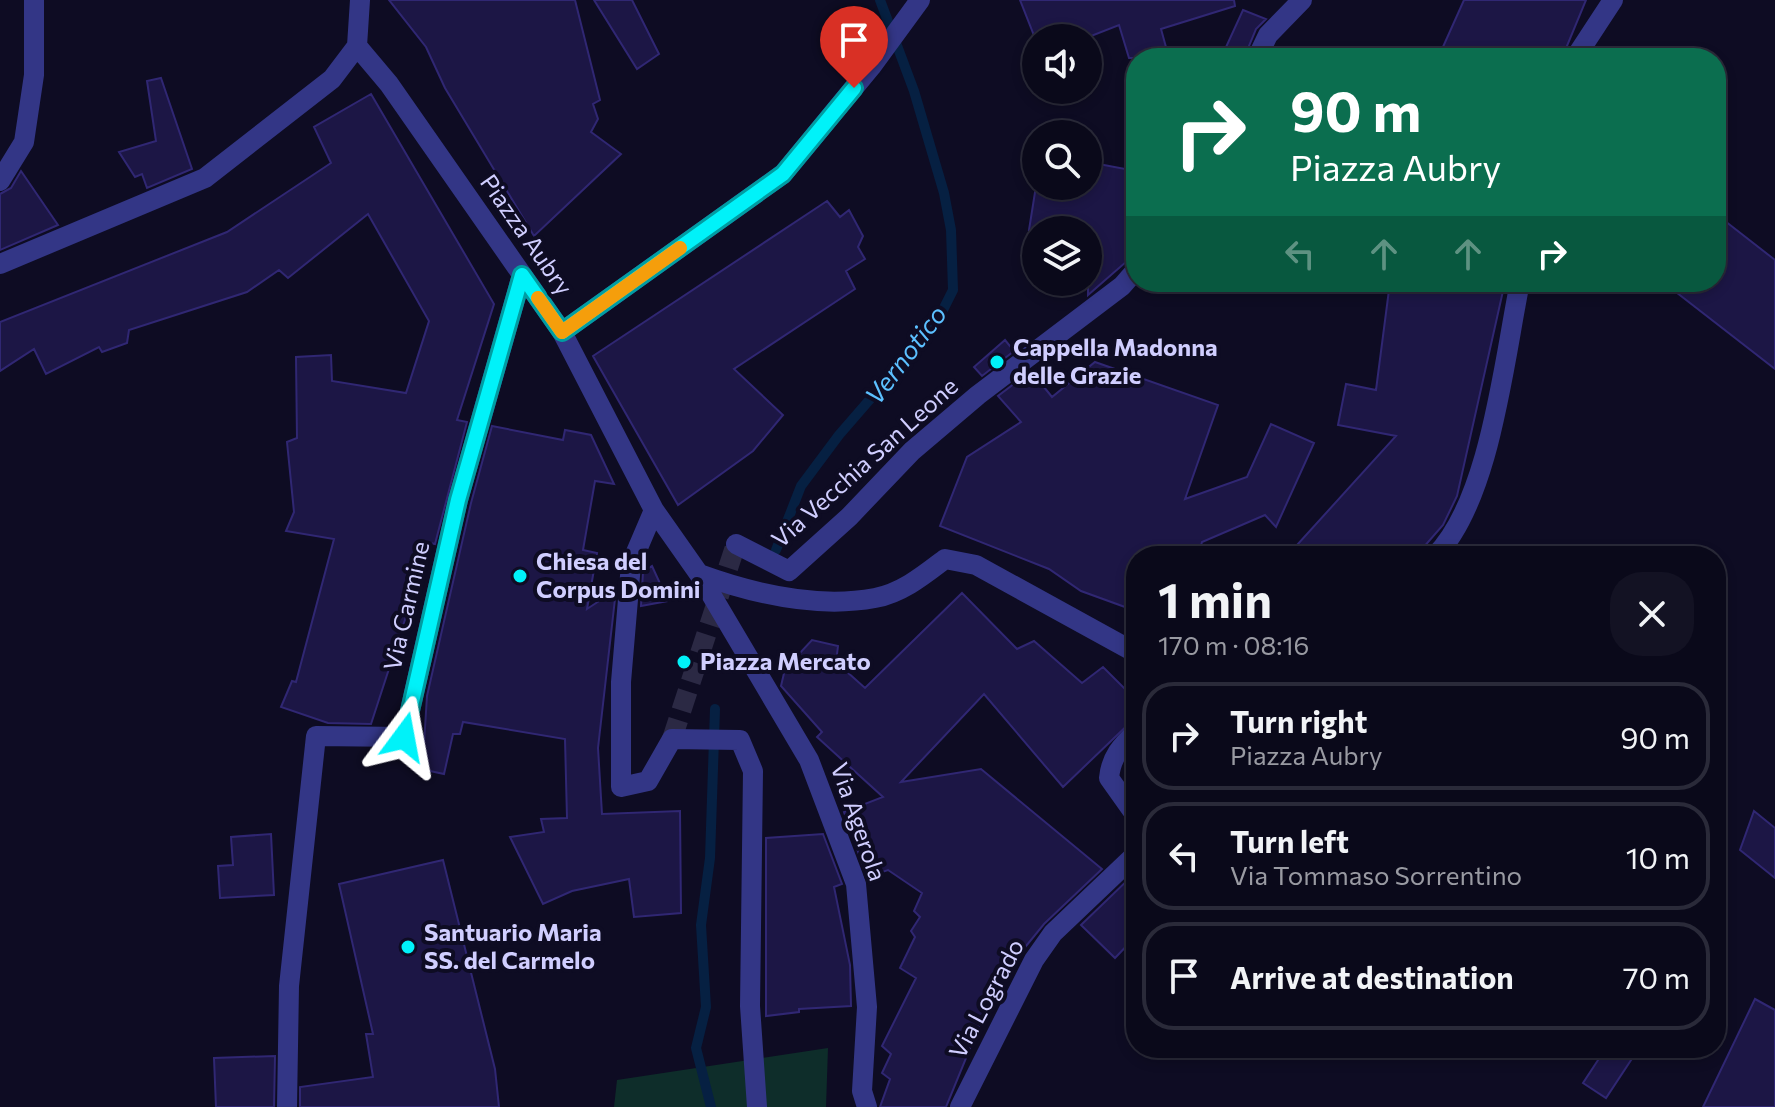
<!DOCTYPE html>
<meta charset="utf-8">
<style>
:root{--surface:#0a091a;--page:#131223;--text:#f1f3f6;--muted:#999aa2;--line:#2a2a39}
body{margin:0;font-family:Commissioner,sans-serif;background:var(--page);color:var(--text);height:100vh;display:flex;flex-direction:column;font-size:30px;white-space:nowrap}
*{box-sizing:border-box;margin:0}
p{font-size:26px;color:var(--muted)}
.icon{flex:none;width:44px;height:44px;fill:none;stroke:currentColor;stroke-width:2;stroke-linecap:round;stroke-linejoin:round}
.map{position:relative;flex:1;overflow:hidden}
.side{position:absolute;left:1126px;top:546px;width:600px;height:512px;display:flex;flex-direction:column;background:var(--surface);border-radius:32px;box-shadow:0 4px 12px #0003,0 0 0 2px var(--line)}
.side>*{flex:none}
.banner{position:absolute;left:1126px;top:48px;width:600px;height:244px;border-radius:32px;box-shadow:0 4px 12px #0003,0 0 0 2px var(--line);background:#0b6e4f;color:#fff;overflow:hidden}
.buttons{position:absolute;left:1022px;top:24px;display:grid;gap:16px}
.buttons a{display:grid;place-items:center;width:80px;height:80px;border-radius:50%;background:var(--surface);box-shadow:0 4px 12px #0003,0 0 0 2px var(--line);font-size:40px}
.pin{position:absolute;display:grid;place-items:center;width:68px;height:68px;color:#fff;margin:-82px -34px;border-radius:50% 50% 50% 0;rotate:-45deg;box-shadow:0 0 8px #0007}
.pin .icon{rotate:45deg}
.me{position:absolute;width:88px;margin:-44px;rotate:13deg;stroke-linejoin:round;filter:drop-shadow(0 0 6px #0008)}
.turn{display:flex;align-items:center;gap:28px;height:168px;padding:0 32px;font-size:36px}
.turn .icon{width:104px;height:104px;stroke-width:2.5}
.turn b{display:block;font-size:56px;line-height:68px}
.lanes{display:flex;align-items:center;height:76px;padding:0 32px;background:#0003;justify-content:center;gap:40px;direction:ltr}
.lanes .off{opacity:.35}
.round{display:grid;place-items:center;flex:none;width:84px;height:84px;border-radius:32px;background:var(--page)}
.headline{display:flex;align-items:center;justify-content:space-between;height:136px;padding:0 32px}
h1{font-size:48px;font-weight:700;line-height:60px}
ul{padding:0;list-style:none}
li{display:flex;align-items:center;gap:24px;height:108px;margin:0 16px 12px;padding:0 16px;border:4px solid var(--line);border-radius:32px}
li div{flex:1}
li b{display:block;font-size:30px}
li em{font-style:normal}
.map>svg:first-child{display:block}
.green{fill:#0e2d2a}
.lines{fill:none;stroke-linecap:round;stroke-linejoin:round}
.stream{stroke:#062042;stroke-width:10}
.building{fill:#1c1645;stroke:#302773;stroke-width:2}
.minor-tunnel{stroke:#2b2944;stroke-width:20;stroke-dasharray:20 10;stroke-linecap:butt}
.minor{stroke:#333686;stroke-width:20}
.route-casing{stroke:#009da2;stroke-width:20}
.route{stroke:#00f2f9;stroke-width:14}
.slow{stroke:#f59e0b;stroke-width:14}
.poi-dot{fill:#00f2f9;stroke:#0e0c23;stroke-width:3}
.labels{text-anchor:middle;stroke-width:8;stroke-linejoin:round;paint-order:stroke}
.street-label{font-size:24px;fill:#d0ceff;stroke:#0e0c23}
.poi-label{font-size:24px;font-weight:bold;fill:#d0ceff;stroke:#0e0c23;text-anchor:start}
.water-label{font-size:26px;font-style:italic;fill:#5cc0ff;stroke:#0e0c23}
</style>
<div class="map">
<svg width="1775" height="1107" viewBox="0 0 1775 1107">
<rect width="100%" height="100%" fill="#0e0c23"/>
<path class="green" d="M 828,1048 L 826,1107 L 614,1107 L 617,1080 Z"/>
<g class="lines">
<path class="stream" d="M 776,550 L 801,486 L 839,435 L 937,322 L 953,290 L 951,230 L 944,193 L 914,91 L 880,0
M 711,1107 L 696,1048 L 706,1007 L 701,925 L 710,858 L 715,709"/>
</g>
<path class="building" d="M 389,0 L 575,0 L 600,100 L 593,104 L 598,119 L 591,132 L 621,154 L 534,236 L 445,88 L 426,47 Z
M 594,0 L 632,0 L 659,54 L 637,69 Z
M 1020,0 L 1234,0 L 1235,6 L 1161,29 L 1169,58 L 1129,58 L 1119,25 L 1086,38 L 1035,38 Z
M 1464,0 L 1586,0 L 1562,58 L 1438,58 Z
M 1243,10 L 1266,19 L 1256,29 L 1244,58 L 1221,58 Z
M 161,78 L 192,169 L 147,188 L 142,174 L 135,177 L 119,152 L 156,141 L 147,81 Z
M 371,94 L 494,304 L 457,420 L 467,422 L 435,544 L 430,543 L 371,724 L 328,723 L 281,707 L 292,681 L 296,682 L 334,539 L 286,531 L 294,512 L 287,442 L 297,438 L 296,357 L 331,355 L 332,381 L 406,393 L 429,321 L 368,214 L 288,278 L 279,270 L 247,292 L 129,330 L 127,343 L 102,352 L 99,347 L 46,374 L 34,349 L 0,371 L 0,322 L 227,232 L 331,163 L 314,127 Z
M 1088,162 L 1136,171 L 1136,257 L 1127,261 L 1088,295 L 1088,267 L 1100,257 L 1088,255 L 1088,230 L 1029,230 L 1036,186 L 1092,186 Z
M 21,171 L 58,225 L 0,250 L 0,194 L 11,188 Z
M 827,201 L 840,217 L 849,210 L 863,236 L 858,247 L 865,259 L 846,271 L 855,289 L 734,369 L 783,415 L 753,451 L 678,505 L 593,356 Z
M 1716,214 L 1775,260 L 1775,369 L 1663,282 L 1716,282 Z
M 1390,282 L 1505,282 L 1457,496 L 1443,525 L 1416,556 L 1287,556 L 1396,436 L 1338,425 L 1346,384 L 1376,390 Z
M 1005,340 L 1014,351 L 982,376 L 974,367 Z
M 1095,362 L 1218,405 L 1185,499 L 1247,477 L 1271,424 L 1314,443 L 1276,527 L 1265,515 L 1202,542 L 1198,556 L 1136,556 L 1136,611 L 1081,591 L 1049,569 L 940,526 L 967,457 L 1021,422 L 998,396 L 1031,371 L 1052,397 Z
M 492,426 L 563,440 L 565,430 L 591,435 L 614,484 L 595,481 L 583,550 L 597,553 L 587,609 L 616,590 L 598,748 L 602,814 L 680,811 L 681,913 L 634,917 L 629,879 L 572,891 L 543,904 L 510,837 L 544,832 L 541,819 L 567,818 L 565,739 L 463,722 L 460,734 L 453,734 L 444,774 L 416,768 L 424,744 L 427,696 L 471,503 Z
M 652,566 L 668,601 L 641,606 L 643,572 Z
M 962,593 L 1017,649 L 1034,641 L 1082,683 L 1103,667 L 1136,700 L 1136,717 L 1063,787 L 984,694 L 901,782 L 981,769 L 1102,869 L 1044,924 L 1009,967 L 989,1002 L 946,1107 L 880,1107 L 890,1079 L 882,1073 L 891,1054 L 882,1046 L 916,978 L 900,968 L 915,937 L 911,931 L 920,917 L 914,911 L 922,893 L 888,870 L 867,877 L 844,812 L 883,797 L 817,737 L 822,732 L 781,686 L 785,669 L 812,640 L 838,646 L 836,662 L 865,688 Z
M 1754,811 L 1775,828 L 1775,878 L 1740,850 Z
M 271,834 L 274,895 L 220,898 L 218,866 L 233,865 L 231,837 Z
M 823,834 L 842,884 L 834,887 L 850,965 L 851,1006 L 799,1009 L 799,1012 L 766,1016 L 766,838 Z
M 443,860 L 495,1069 L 499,1107 L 300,1107 L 300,1087 L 373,1077 L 366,1034 L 373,1034 L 339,884 Z
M 1136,872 L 1136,936 L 1115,958 L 1081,925 Z
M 1755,999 L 1775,1010 L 1775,1107 L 1703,1107 Z
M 1606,1048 L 1639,1048 L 1606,1098 L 1583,1083 Z
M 275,1056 L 274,1107 L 216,1107 L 214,1058 Z"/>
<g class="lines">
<path class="minor-tunnel" d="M 672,739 L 736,544"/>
<path class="minor" d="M 357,46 L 389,84 L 562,332 L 654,510 L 699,574 L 809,760 L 856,884 L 867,1007 L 862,1091 L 867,1107
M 357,46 L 360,0
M 1257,58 L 1268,35 L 1302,0
M 1575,58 L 1613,0
M 0,181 L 24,142 L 34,75 L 34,0
M 0,264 L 205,178 L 332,79 L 357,46
M 562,332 L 783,174 L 871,67 L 920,0
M 654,510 L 631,564 L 621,682 L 621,787 L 648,781 L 672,739 L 740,740 L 753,771 L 750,1006 L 757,1107
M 736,544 L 789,571 L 849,517 L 912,451 L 978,395 L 1122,286 L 1136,270
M 1435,556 C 1490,501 1504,360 1520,282
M 699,574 C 754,594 817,609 875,598 C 902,593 924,575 945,559 L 976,565 L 1136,653
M 1136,732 C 1121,746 1111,757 1109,778 L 1136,816
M 287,1107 L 289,986 L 316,736 L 404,737 L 458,500 L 522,275
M 960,1107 L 1034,960 L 1053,933 L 1136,854"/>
</g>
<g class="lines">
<defs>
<path id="route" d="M 404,737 L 458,500 L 522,275 L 562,332 L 783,174 L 854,88"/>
</defs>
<use href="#route" class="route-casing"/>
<use href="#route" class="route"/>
<path class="slow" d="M 538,298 L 562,332 L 680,248"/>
</g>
<g class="poi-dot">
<circle cx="997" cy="362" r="8"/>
<circle cx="520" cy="576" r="8"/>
<circle cx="684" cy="662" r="8"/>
<circle cx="408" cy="947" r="8"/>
</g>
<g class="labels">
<g class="street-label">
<text transform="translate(526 235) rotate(55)" y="8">Piazza Aubry</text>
<text transform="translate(865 463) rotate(-42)" y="8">Via Vecchia San Leone</text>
<text transform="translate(407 606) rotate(-77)" y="8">Via Carmine</text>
<text transform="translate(858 822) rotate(71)" y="8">Via Agerola</text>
<text transform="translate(987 999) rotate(-62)" y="8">Via Logrado</text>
</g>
<g class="poi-label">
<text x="1013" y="356">Cappella Madonna<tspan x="1013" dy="28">delle Grazie</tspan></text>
<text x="536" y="570">Chiesa del<tspan x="536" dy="28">Corpus Domini</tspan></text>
<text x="700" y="670">Piazza Mercato</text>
<text x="424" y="941">Santuario Maria<tspan x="424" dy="28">SS. del Carmelo</tspan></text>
</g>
<g class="water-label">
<text transform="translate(906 355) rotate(-53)" y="9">Vernotico</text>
</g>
</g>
</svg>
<div class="buttons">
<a><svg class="icon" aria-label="sound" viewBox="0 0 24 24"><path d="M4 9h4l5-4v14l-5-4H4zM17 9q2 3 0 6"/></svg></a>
<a><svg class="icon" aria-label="search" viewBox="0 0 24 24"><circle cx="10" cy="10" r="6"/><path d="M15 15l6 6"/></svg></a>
<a><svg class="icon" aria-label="layers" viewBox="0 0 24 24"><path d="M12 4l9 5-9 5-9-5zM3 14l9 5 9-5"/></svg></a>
</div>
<div class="pin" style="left:854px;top:88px;background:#d93025"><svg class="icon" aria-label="arrive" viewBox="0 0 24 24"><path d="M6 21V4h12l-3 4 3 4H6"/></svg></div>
<svg class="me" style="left:404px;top:737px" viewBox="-20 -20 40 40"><path d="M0-17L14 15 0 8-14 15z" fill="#00f2f9" stroke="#fff" stroke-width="4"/></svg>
<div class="banner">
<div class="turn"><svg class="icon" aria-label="right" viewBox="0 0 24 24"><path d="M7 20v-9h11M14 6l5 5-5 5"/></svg><div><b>90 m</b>Piazza Aubry</div></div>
<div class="lanes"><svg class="icon off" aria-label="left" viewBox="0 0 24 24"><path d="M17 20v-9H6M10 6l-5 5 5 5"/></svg><svg class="icon off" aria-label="ahead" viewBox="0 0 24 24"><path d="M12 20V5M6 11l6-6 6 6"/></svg><svg class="icon off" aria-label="ahead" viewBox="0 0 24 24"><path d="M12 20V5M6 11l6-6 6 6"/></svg><svg class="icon" aria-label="right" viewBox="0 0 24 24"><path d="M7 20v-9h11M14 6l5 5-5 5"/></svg></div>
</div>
<section class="side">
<div class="headline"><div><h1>1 min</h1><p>170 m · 08:16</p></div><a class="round"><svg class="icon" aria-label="close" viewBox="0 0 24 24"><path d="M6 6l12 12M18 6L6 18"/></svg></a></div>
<ul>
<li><svg class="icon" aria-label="right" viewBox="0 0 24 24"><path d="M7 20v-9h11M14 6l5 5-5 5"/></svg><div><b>Turn right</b><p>Piazza Aubry</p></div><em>90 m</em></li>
<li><svg class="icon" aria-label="left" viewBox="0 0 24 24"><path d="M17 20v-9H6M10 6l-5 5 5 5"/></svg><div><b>Turn left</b><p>Via Tommaso Sorrentino</p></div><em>10 m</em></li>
<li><svg class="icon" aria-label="arrive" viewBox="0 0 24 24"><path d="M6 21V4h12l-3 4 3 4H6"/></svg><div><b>Arrive at destination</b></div><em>70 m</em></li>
</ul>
</section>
</div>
